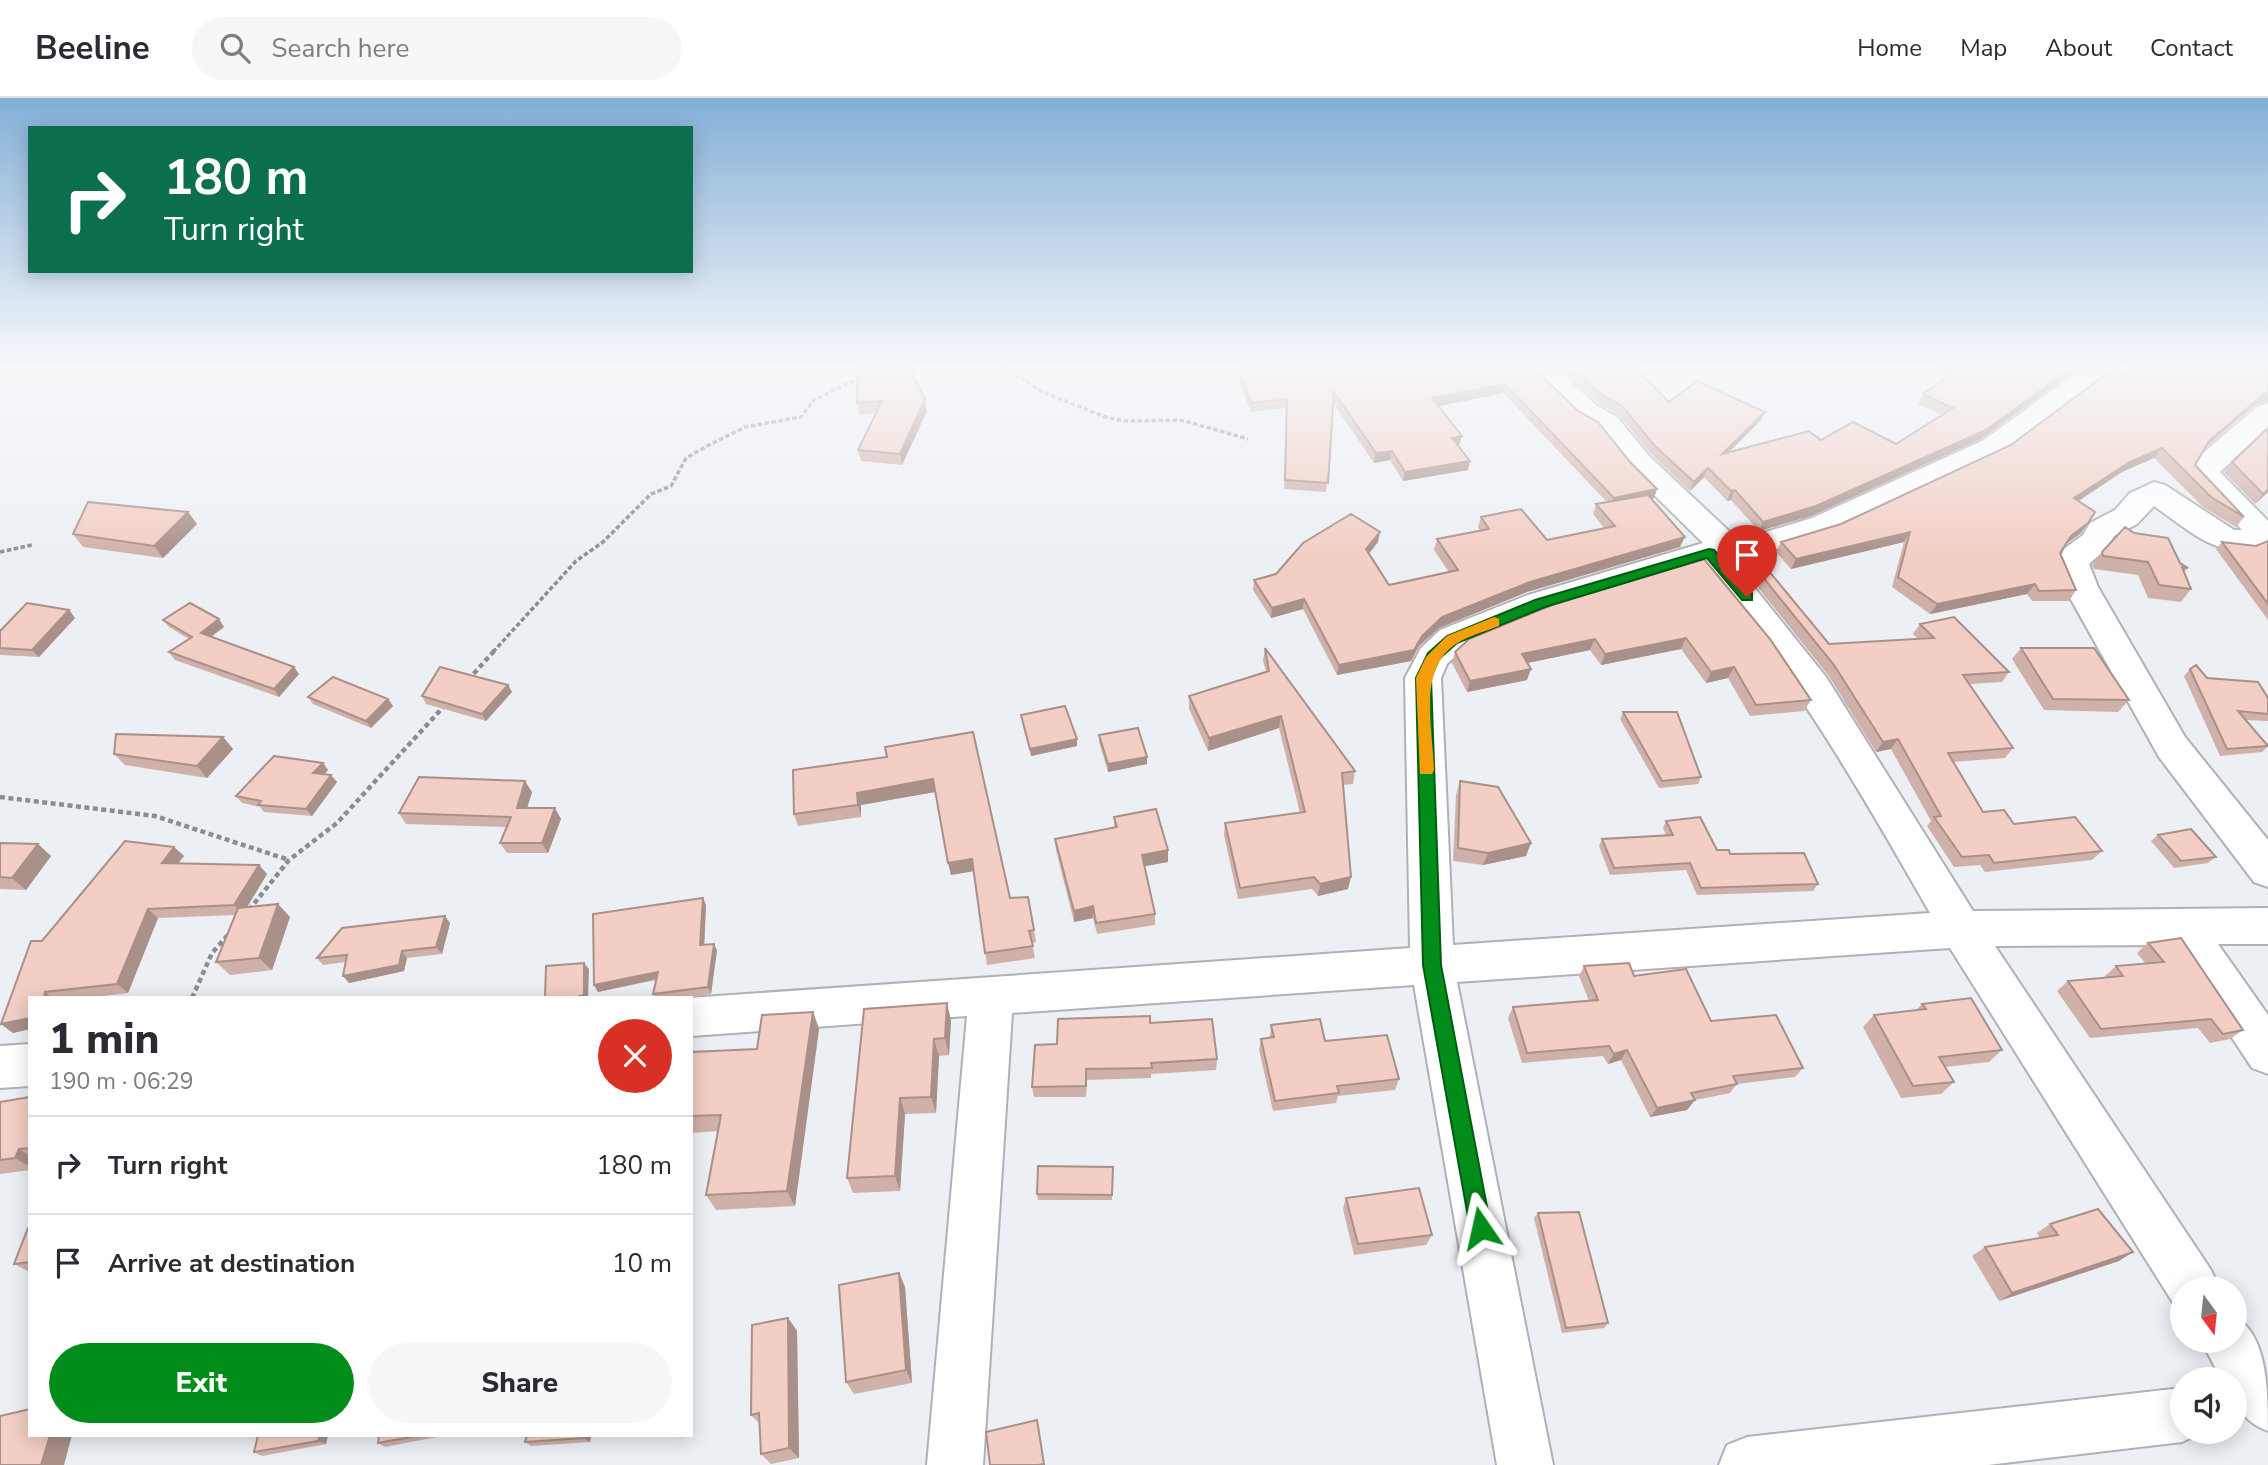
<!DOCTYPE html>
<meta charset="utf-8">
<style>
:root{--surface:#fff;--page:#f7f7f7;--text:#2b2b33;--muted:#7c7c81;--line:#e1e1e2;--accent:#028d1b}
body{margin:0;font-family:"Nunito Sans",sans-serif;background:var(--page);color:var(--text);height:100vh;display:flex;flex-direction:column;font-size:26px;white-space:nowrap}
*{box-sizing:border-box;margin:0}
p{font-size:23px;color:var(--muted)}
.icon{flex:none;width:38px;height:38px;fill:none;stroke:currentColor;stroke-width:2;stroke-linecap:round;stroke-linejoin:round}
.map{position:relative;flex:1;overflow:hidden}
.drawer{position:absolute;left:28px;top:898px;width:665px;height:441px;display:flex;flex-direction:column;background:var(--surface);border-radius:0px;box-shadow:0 4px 18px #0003}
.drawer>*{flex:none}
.top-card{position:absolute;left:28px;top:28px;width:665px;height:147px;border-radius:0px;box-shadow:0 4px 18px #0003;background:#0b6e4f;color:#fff;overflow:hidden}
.needle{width:46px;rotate:165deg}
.buttons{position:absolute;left:2170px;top:1178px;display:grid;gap:14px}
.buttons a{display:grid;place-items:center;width:77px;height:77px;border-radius:50%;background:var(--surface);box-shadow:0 4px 18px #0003;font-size:35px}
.pin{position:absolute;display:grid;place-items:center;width:60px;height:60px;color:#fff;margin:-72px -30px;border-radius:50% 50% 50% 0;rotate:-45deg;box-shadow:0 0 7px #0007}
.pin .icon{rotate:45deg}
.me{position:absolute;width:77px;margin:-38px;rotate:349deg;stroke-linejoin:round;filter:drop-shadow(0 0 5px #0008)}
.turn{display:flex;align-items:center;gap:24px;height:147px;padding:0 21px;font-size:32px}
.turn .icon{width:91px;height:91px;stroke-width:2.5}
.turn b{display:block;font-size:49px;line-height:60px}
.round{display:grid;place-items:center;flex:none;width:74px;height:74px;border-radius:37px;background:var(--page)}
.head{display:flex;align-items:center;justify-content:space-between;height:119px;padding:0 21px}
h1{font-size:42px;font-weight:800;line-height:52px}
.button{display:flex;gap:14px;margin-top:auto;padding:14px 21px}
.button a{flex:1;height:80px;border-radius:42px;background:var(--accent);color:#fff;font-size:28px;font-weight:800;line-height:80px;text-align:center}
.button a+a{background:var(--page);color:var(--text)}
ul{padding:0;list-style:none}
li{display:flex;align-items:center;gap:21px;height:98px;padding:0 21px;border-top:2px solid var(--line)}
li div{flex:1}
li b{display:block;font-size:26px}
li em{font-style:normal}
header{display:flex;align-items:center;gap:42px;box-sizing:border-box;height:98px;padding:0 35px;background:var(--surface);border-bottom:2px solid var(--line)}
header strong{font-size:33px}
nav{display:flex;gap:38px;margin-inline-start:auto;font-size:24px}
.search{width:490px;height:63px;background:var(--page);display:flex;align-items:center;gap:18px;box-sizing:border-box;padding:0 24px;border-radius:38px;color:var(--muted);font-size:26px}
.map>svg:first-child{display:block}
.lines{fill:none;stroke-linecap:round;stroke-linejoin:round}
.minor-casing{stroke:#aeb1b6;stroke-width:4}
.path-far1{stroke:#8b8d90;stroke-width:3.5;stroke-dasharray:4.5 2.5;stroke-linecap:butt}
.path{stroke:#8b8d90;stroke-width:4.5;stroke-dasharray:5 3.5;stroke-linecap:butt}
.minor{fill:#fff;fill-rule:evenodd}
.wall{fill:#d0b1a9}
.shaded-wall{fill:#a99089}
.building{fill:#f2cec4;stroke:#a99089;stroke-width:2}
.route{fill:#028d1b;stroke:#015c12;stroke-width:2}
.slow{fill:#f59e0b}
</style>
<header>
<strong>Beeline</strong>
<div class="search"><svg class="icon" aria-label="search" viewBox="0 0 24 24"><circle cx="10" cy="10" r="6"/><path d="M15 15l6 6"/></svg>Search here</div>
<nav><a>Home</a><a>Map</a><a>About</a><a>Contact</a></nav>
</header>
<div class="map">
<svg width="2268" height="1367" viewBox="0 0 2268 1367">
<rect width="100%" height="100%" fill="#eceff4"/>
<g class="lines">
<defs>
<path id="minor" d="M 1523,269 L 1554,269 L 1597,308 L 1617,319 L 1650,359 L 1732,436 L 1759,436 L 1812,420 L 1982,343 L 2085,269 L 2117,269 L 2004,355 L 1834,434 L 1760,456 L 1729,458 L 1826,579 L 1973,813 L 2268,810 L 2268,846 L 2218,846 L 2268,917 L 2268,976 L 2252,970 L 2171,847 L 1995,848 L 2211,1172 L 2219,1190 L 2182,1190 L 2182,1211 L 2175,1208 L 1950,850 L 1457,884 L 1553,1367 L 1497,1367 L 1414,887 L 1012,915 L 983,1367 L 927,1367 L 967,918 L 691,938 L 691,900 L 688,900 L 1410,850 L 1405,580 L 1421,550 L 1440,532 L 1528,497 L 1703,445 L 1628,371 L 1597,331 L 1577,320 ZM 1702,468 C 1792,575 1861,694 1930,815 L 1453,847 L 1441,580 L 1447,566 L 1464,550 L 1552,513 Z
M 2268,305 L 2268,329 L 2220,374 L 2268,423 L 2268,446 C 2223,467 2189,432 2154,408 L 2137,426 L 2114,438 L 2107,450 L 2089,466 L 2098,489 L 2185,639 L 2268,742 L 2268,789 L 2254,784 L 2159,659 L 2064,489 L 2057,466 L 2065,450 L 2083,437 L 2090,425 L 2115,412 L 2130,395 L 2154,384 L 2165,387 L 2234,432 L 2242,432 L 2189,375 L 2203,355 L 2258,308 Z
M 30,946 L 30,988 L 0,990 L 0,948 Z
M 2235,1219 C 2268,1237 2268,1295 2268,1333 C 2242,1323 2235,1308 2235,1281 L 2221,1281 L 2201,1242 L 2235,1242 Z
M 2182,1290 L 2182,1334 L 2203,1334 L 2182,1344 L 1988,1367 L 1719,1367 L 1727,1347 L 1747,1339 Z"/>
</defs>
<use href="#minor" class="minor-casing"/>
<path class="path-far1" d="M 1003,269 L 1043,294 L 1108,320 L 1126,323 L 1181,322 L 1248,341
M 0,454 L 32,447
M 493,554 L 576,463 L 603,444 L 651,396 L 671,388 L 686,360 L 705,349 L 745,329 L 801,319 L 814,302 L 861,279"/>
<path class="path" d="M 468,582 L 495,552
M 0,699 L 155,718 L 289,762
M 249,812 L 289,762 L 337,725 L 446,606
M 192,900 L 212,855 L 228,837"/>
<use href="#minor" class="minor"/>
</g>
<path class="wall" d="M 858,269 L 927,313 L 902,367 L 861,363 L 858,352 L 876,315 L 860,317 L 857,305 Z
M 1240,269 L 1533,269 L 1654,400 L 1652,401 L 1680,449 L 1527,494 L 1439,530 L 1419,548 L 1411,563 L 1337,577 L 1303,511 L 1271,520 L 1253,492 L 1254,482 L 1378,444 L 1369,456 L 1389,487 L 1449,474 L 1434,452 L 1437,441 L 1480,433 L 1478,429 L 1481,419 L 1547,442 L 1604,430 L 1593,416 L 1596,406 L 1607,404 L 1503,295 L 1438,308 L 1459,347 L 1458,347 L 1468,372 L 1403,383 L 1390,362 L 1374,365 L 1333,305 L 1326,394 L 1284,391 L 1286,310 L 1251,314 L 1240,288 Z
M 1557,269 L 1634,269 L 1669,304 L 1765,314 L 1760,323 L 1729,354 L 1821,342 L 1896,346 L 1942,317 L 1918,306 L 1923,296 L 1948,279 L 1940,269 L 2080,269 L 1981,341 L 1811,418 L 1759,433 L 1731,402 L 1727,403 L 1704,379 L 1690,393 L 1652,357 L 1619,317 L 1599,306 Z
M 2126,276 L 2256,306 L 2205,350 L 2195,367 L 2244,419 L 2236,429 L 2203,409 L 2154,360 L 2122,374 L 2079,403 L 2081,435 L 2065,447 L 2060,455 L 2076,492 L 2069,503 L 2032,503 L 2027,496 L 1930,516 L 1892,489 L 1904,444 L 1791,471 L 1776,454 L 1781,444 L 1841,426 L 2011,347 Z
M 2268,330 L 2268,394 L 2255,406 L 2224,374 L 2232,364 Z
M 188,414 L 197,426 L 163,460 L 83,449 L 73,436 Z
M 2268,443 L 2268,522 L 2216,451 L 2222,444 L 2256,448 Z
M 2102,454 L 2180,465 L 2188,470 L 2184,474 L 2191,491 L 2181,504 L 2148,500 L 2138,477 L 2094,471 L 2092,467 Z
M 1745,457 L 1829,546 L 1918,541 L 1913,536 L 1920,526 L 2009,574 L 2002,584 L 1970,586 L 2013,650 L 2005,660 L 1953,664 L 1983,714 L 2014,726 L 2102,753 L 2092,762 L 1985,774 L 1980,767 L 1954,769 L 1927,728 L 1931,723 L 1891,651 L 1876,654 L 1828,577 L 1740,467 Z
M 1704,461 L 1811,602 L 1804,613 L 1750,618 L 1728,580 L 1706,585 L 1681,551 L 1601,567 L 1590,552 L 1527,565 L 1527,582 L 1467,594 L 1452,565 L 1455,554 Z
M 69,512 L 75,520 L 39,559 L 0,557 L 0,533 Z
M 163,522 L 224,529 L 211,539 L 299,576 L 279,599 L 175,562 L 169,554 L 189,541 L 169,529 Z
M 1265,550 L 1355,673 L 1353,686 L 1343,687 L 1348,791 L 1318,798 L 1312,791 L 1238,801 L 1224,737 L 1225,725 L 1300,715 L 1279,630 L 1208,653 L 1189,611 L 1189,598 L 1266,574 L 1263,563 Z
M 2021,550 L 2129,602 L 2118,614 L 2044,612 L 2012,561 Z
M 2190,571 L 2207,580 L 2268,600 L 2268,623 L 2245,622 L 2268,646 L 2268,648 L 2262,654 L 2220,658 L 2184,578 Z
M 508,587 L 512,594 L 486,623 L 426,606 L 422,598 Z
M 308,599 L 388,601 L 393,608 L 371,630 L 313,606 Z
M 1623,614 L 1701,679 L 1698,686 L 1659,690 L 1620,621 Z
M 1021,617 L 1077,648 L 1031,658 L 1022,624 Z
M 973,634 L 1010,800 L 1034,832 L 1036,844 L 1032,845 L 1035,860 L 987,867 L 974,773 L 951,777 L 935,694 L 861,707 L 861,719 L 798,728 L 794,716 L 887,659 Z
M 1099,637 L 1147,659 L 1147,666 L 1108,674 L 1099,644 Z
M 223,639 L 233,651 L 207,680 L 125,667 L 114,656 Z
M 323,665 L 328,672 L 325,676 L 337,684 L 312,718 L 264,714 L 260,709 L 242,705 L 236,698 Z
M 1460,683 L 1526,758 L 1483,767 L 1453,763 L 1456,697 Z
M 532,694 L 527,710 L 561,721 L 548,755 L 507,755 L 500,745 L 506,729 L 406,726 L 399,715 Z
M 1114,719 L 1168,764 L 1144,768 L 1155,816 L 1155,827 L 1097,836 L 1093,820 L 1074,824 L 1056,752 L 1055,741 L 1114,729 Z
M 1666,723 L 1717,752 L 1818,786 L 1813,793 L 1697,797 L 1686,772 L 1610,777 L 1599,748 L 1602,741 L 1666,737 L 1663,730 Z
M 2158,737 L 2216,759 L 2208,765 L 2174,770 L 2151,743 Z
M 0,745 L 51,758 L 26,792 L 0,791 Z
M 174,749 L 184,758 L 178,765 L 259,767 L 267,776 L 247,809 L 290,819 L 272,872 L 230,877 L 216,864 L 235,817 L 158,820 L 128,895 L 87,900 L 30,900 L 30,931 L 13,935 L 1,926 Z
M 703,800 L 706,807 L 704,847 L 717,852 L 711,896 L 680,900 L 655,900 L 653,896 L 656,882 L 598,894 L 594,887 Z
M 450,825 L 442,856 L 407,860 L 404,873 L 349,885 L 346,864 L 323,867 L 317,860 Z
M 2148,845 L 2243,932 L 2230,941 L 2210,945 L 2198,930 L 2090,940 L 2057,893 L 2068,883 L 2106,880 L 2105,878 L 2116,868 L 2146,866 L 2137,855 Z
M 1584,868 L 1634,878 L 1711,923 L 1803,970 L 1795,979 L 1737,986 L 1730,995 L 1695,1002 L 1687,1012 L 1650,1019 L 1621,962 L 1608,966 L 1603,958 L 1522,965 L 1508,920 L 1513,909 L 1589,903 L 1579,878 Z
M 1922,906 L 2002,952 L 1989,964 L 1945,969 L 1954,984 L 1941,996 L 1901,1000 L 1863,929 L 1874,917 L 1916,912 Z
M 864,911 L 951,922 L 949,957 L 939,958 L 936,1015 L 905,1016 L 900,1093 L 853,1095 L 847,1080 Z
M 813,914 L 819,931 L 795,1108 L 716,1112 L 706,1097 L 718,1033 L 691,1035 L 691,954 L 757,951 Z
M 1150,925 L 1217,961 L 1216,972 L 1151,976 L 1151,980 L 1087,982 L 1086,999 L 1034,999 L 1032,989 L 1057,946 Z
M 1271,927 L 1325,943 L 1399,981 L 1395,992 L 1338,998 L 1336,1005 L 1273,1013 L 1259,952 L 1261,941 L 1270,940 Z
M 30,999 L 30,1072 L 0,1076 L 0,1004 Z
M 1113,1069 L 1112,1102 L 1038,1102 L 1037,1096 Z
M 1346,1100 L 1432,1137 L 1426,1147 L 1354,1157 L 1343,1111 Z
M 1538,1115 L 1608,1225 L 1604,1230 L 1562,1235 L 1534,1120 Z
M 2050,1126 L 2119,1163 L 1999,1203 L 1972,1158 L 1985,1149 L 2040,1140 L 2037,1135 Z
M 30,1129 L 30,1174 L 14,1166 Z
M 899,1175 L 905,1189 L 912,1285 L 854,1296 L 846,1284 Z
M 788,1220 L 797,1233 L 799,1360 L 771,1366 L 761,1356 L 760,1326 L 751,1317 Z
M 328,1337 L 326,1346 L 262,1358 L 254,1354 Z
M 379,1337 L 442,1337 L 442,1338 L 385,1349 L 378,1345 Z
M 527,1337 L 591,1337 L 590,1344 L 531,1348 L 525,1344 Z"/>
<path class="shaded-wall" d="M 2073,269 L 2080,269 L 1981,341 L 1811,418 L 1759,433 L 1763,424 Z
M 1505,286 L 1503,295 L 1430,310 L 1432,300 Z
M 2268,295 L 2268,303 L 2256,306 L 2201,353 L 2209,343 L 2264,296 Z
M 925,301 L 927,313 L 902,367 L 900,356 Z
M 1765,314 L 1760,323 L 1718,365 L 1722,356 Z
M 1462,338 L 1459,347 L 1450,349 L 1452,340 Z
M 2162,350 L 2154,360 L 2122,374 L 2067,410 L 2074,400 L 2130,364 Z
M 1392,353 L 1390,362 L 1374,365 L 1376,355 Z
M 1470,363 L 1468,372 L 1403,383 L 1405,374 Z
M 1708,370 L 1704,379 L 1690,393 L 1694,384 Z
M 1657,391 L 1654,400 L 1611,409 L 1614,400 Z
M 1735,392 L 1731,402 L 1727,403 L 1731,393 Z
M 2268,392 L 2268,394 L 2255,406 L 2263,396 Z
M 188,414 L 197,426 L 163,460 L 154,448 Z
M 2088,425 L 2081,435 L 2063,448 L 2071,438 Z
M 1380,434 L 1378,444 L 1364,461 L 1366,451 Z
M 1910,434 L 1904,444 L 1791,471 L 1796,461 Z
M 1685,439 L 1680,449 L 1527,494 L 1439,530 L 1419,548 L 1411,563 L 1337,577 L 1339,567 L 1422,538 L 1442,519 L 1530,484 Z
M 2035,486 L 2027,496 L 1930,516 L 1937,506 Z
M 1304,501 L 1303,511 L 1271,520 L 1272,510 Z
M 69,512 L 75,520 L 39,559 L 32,552 Z
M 219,521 L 224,529 L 206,542 L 201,535 Z
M 1686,540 L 1681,551 L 1601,567 L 1605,556 Z
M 1595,541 L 1590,552 L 1518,567 L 1522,556 Z
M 294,569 L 299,576 L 279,599 L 274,591 Z
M 1734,569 L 1728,580 L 1706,585 L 1711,574 Z
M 1531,571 L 1527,582 L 1467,594 L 1470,583 Z
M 508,587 L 512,594 L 486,623 L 482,616 Z
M 388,601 L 393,608 L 371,630 L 366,623 Z
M 1281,618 L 1279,630 L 1208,653 L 1209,640 Z
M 223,639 L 233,651 L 207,680 L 197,668 Z
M 1077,641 L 1077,648 L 1031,658 L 1030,651 Z
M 1898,641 L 1891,651 L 1876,654 L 1883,644 Z
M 1147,659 L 1147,666 L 1108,674 L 1108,666 Z
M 323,665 L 328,672 L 319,682 L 313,675 Z
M 331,677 L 337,684 L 312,718 L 306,711 Z
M 933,681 L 935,694 L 861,707 L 861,719 L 858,707 L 857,695 Z
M 525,683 L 532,694 L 524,720 L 517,710 Z
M 555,710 L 561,721 L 548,755 L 542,745 Z
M 1531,745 L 1526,758 L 1483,767 L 1488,755 Z
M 38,746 L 51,758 L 26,792 L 12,780 Z
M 174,749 L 184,758 L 171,774 L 162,765 Z
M 1168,752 L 1168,764 L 1141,769 L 1142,757 Z
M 972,761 L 974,773 L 951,777 L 948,765 Z
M 259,767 L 267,776 L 243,816 L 234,807 Z
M 1351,779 L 1348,791 L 1318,798 L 1320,786 Z
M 703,800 L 706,807 L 704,853 L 700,847 Z
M 278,806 L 290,819 L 272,872 L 259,860 Z
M 1093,808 L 1093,820 L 1074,824 L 1074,813 Z
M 148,811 L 158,820 L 128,895 L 117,886 Z
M 445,818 L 450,825 L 442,856 L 436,849 Z
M 714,846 L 717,852 L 711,896 L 708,889 Z
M 402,853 L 407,860 L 404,873 L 349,885 L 343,878 Z
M 584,865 L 589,871 L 588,900 L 573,900 Z
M 658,874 L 661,880 L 598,894 L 594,887 Z
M 45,894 L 52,900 L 44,900 Z
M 947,905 L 951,922 L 949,957 L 945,940 Z
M 813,914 L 819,931 L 795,1108 L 787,1093 Z
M 30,920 L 30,931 L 13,935 L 1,926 Z
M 934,941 L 939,958 L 936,1015 L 931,999 Z
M 1627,952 L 1621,962 L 1608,966 L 1614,956 Z
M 900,1000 L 905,1016 L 900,1093 L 895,1078 Z
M 1695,1002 L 1687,1012 L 1650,1019 L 1657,1010 Z
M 19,1051 L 30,1058 L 30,1069 L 15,1060 Z
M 2133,1154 L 2119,1163 L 1999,1203 L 2012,1195 Z
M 899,1175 L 905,1189 L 912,1285 L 906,1272 Z
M 788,1220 L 797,1233 L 799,1360 L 789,1350 Z
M 50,1337 L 72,1337 L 64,1367 L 41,1367 Z
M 320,1337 L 328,1337 L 326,1346 L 318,1343 Z
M 585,1337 L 591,1337 L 590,1344 L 584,1340 Z"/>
<path class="building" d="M 858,269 L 909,269 L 925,301 L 900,356 L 858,352 L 882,303 L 857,305 Z
M 1240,269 L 1533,269 L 1578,313 L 1598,324 L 1630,364 L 1657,391 L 1614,400 L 1505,286 L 1432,300 L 1462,338 L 1452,340 L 1470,363 L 1405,374 L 1392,353 L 1376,355 L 1334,294 L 1328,385 L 1285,382 L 1287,301 L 1252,305 L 1241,279 Z
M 1570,269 L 1634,269 L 1669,304 L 1697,283 L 1765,314 L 1722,356 L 1809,333 L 1821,342 L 1853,324 L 1896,346 L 1953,310 L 1923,296 L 1955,273 L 1952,269 L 2073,269 L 1986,332 L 1816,408 L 1763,424 L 1735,392 L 1731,393 L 1708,370 L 1694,384 L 1655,348 L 1622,308 L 1602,297 Z
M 2135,269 L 2268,269 L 2268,295 L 2264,296 L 2209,343 L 2195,367 L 2244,419 L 2211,399 L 2162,350 L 2130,364 L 2074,400 L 2095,414 L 2088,425 L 2071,438 L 2060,455 L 2076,492 L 2039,493 L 2035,486 L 1937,506 L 1898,479 L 1910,434 L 1796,461 L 1781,444 L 1841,426 L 2011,347 L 2113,271 L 2126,276 Z
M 2268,330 L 2268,392 L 2263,396 L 2232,364 Z
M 1648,397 L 1685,439 L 1530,484 L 1442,519 L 1422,538 L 1414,552 L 1339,567 L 1304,501 L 1272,510 L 1254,482 L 1276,476 L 1303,445 L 1351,416 L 1380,434 L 1366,451 L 1389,487 L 1458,472 L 1437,441 L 1489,431 L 1481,419 L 1521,411 L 1547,442 L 1615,428 L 1596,406 Z
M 88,404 L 188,414 L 154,448 L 73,436 Z
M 2125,429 L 2134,435 L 2168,440 L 2180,465 L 2188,470 L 2182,469 L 2191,491 L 2159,487 L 2148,464 L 2103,458 L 2102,454 Z
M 2268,443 L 2268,506 L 2222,444 L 2256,448 Z
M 1754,455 L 1829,546 L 1934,540 L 1920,526 L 1954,519 L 2009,574 L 1963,577 L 2013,650 L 1948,655 L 1983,714 L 2004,712 L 2014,726 L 2075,719 L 2102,753 L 1994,765 L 1989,757 L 1962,759 L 1934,719 L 1941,718 L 1898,641 L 1883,644 L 1834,567 L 1745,457 Z
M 1704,461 L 1770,541 L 1811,602 L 1756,607 L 1734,569 L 1711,574 L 1686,540 L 1605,556 L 1595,541 L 1522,556 L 1531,571 L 1470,583 L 1455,554 L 1469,541 L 1557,505 Z
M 27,505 L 69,512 L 32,552 L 0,550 L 0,533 Z
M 190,505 L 219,521 L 201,535 L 294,569 L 274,591 L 169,554 L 192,539 L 163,522 Z
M 1265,550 L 1355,673 L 1342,675 L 1351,779 L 1320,786 L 1314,779 L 1240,790 L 1225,725 L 1305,714 L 1281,618 L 1209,640 L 1189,598 L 1269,573 Z
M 2021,550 L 2094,550 L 2129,602 L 2053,601 Z
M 2196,567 L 2207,580 L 2258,584 L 2268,600 L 2268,616 L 2238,613 L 2268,648 L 2227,651 L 2190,571 Z
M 440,569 L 508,587 L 482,616 L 422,598 Z
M 333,579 L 388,601 L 366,623 L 308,599 Z
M 1065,608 L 1077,641 L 1030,651 L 1021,617 Z
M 1623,614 L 1677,614 L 1701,679 L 1662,683 Z
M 1138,630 L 1147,659 L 1108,666 L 1099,637 Z
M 973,634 L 1010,800 L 1028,799 L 1034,832 L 1029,833 L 1033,848 L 985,855 L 972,761 L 948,765 L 933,681 L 857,695 L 858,707 L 794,716 L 793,672 L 887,659 L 885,649 Z
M 116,636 L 223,639 L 197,668 L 114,656 Z
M 274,658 L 323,665 L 313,675 L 331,677 L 306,711 L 258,707 L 261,703 L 236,698 Z
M 419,679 L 525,683 L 517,710 L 555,710 L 542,745 L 500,745 L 511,719 L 399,715 Z
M 1460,683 L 1498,689 L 1531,745 L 1488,755 L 1458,750 Z
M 1156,711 L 1168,752 L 1142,757 L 1155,816 L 1096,825 L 1093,808 L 1074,813 L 1055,741 L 1117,729 L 1114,719 Z
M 1700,719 L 1717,752 L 1729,752 L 1730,756 L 1804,755 L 1818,786 L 1701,790 L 1690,765 L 1614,770 L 1602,741 L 1673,737 L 1666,723 Z
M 2191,731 L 2216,759 L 2181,763 L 2158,737 Z
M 125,743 L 174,749 L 162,765 L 259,767 L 234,807 L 148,811 L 117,886 L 45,894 L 44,900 L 30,900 L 30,920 L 1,926 L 31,843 L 42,843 Z
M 0,745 L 38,746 L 12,780 L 0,779 Z
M 703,800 L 700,847 L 714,846 L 708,889 L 653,896 L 658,874 L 594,887 L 593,816 Z
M 278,806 L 259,860 L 216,864 L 238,810 Z
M 445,818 L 436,849 L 402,853 L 399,867 L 343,878 L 347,857 L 317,860 L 342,830 Z
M 2181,840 L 2243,932 L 2223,936 L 2211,921 L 2101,931 L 2068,883 L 2123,878 L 2116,868 L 2164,864 L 2148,845 Z
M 584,865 L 584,897 L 573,900 L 545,900 L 546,868 Z
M 1629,865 L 1634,878 L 1686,871 L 1711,923 L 1776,917 L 1803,970 L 1733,978 L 1737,986 L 1691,995 L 1695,1002 L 1657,1010 L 1627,952 L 1614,956 L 1609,948 L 1527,955 L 1513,909 L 1598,902 L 1584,868 Z
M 1971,900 L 2002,952 L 1939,959 L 1954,984 L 1913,988 L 1874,917 L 1926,911 L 1922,906 Z
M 947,905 L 945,940 L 934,941 L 931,999 L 900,1000 L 895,1078 L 847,1080 L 864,911 Z
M 813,914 L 787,1093 L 706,1097 L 721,1017 L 691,1018 L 691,954 L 757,951 L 762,917 Z
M 1150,918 L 1150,925 L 1212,921 L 1217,961 L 1151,965 L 1152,970 L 1086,971 L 1086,988 L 1032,989 L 1035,947 L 1057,946 L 1058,921 Z
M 1320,921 L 1325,943 L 1387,937 L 1399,981 L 1337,988 L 1339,995 L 1275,1003 L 1261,941 L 1274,939 L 1271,927 Z
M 30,999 L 30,1050 L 19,1051 L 15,1060 L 0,1062 L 0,1004 Z
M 1038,1068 L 1113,1069 L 1112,1097 L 1037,1096 Z
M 1419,1090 L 1432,1137 L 1358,1146 L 1346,1100 Z
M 2098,1111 L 2133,1154 L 2012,1195 L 1985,1149 L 2058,1137 L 2050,1126 Z
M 1579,1114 L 1608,1225 L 1566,1230 L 1538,1115 Z
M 30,1129 L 30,1164 L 14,1166 L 28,1130 Z
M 899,1175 L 906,1272 L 846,1284 L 839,1187 Z
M 788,1220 L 789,1350 L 761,1356 L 759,1315 L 751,1317 L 752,1227 Z
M 30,1311 L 30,1337 L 50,1337 L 41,1367 L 0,1367 L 0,1318 Z
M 1037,1322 L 1044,1366 L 1038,1367 L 990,1367 L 986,1334 Z
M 258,1337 L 320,1337 L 318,1343 L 254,1354 Z
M 379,1337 L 422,1337 L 378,1345 Z
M 527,1337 L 585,1337 L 584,1340 L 525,1344 Z"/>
<linearGradient id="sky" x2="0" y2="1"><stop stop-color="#83afd6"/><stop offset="0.58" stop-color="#f6f8fa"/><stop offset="1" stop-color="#f6f8fa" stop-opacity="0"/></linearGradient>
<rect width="2268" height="461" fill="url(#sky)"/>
<path class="route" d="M 1709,451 L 1714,452 L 1752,495 L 1752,502 L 1742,502 L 1707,460 L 1545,509 L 1457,545 L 1439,561 L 1431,580 L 1441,867 L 1491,1130 L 1488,1138 L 1481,1141 L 1474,1138 L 1470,1130 L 1423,867 L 1416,580 L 1428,555 L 1447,538 L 1535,502 Z"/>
<path class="slow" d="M 1494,519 L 1499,521 L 1499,528 C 1486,533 1471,537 1459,544 C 1416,569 1433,631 1434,672 L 1432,676 L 1420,676 L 1416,580 L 1426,559 L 1447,538 Z"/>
</svg>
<div class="buttons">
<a><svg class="needle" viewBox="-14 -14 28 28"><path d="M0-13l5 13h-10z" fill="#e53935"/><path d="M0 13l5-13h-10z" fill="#7c7c81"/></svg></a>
<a><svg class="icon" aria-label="sound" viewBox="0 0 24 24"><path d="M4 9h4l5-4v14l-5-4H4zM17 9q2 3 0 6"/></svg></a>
</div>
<div class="pin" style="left:1747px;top:499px;background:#d93025"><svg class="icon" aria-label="arrive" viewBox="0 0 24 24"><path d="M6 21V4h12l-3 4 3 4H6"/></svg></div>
<svg class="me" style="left:1481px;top:1130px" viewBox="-20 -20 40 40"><path d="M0-17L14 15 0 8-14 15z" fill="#028d1b" stroke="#fff" stroke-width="4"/></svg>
<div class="top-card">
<div class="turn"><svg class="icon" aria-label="right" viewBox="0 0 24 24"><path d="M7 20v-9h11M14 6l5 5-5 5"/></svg><div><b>180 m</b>Turn right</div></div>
</div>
<section class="drawer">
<div class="head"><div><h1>1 min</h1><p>190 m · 06:29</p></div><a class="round" style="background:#d93025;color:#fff"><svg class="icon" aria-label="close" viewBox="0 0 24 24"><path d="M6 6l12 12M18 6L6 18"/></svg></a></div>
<ul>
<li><svg class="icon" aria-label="right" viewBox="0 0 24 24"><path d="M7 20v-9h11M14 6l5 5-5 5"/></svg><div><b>Turn right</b></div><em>180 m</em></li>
<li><svg class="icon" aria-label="arrive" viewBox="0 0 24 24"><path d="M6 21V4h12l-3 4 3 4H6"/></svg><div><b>Arrive at destination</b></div><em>10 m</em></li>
</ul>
<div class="button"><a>Exit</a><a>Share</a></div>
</section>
</div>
